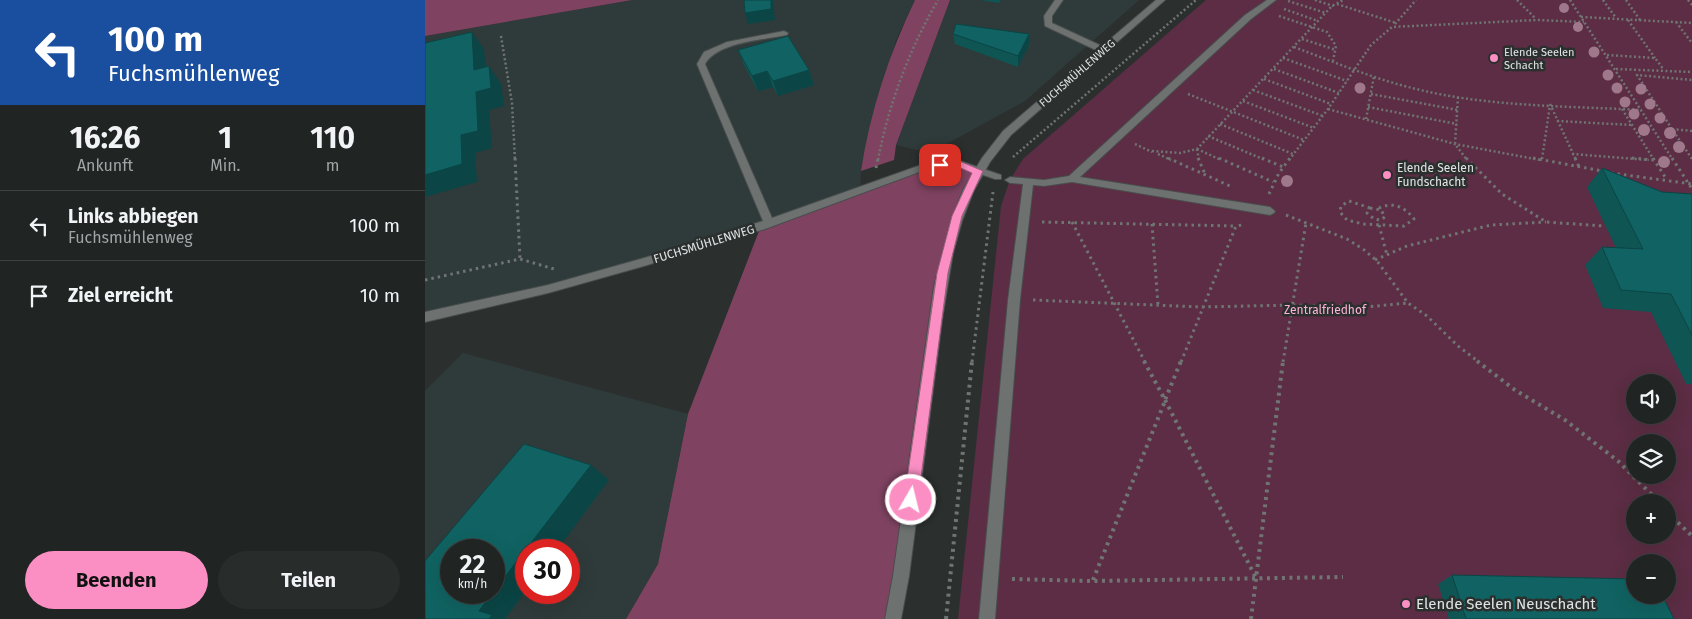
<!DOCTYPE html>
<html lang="de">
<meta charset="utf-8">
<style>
:root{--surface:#202423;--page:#282c2b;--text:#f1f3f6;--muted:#a2a4a6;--line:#3d4141;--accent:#fb8fc4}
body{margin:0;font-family:"Fira Sans",sans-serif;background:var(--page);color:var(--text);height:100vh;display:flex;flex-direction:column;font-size:19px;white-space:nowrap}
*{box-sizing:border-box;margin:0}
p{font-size:16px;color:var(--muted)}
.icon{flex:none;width:28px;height:28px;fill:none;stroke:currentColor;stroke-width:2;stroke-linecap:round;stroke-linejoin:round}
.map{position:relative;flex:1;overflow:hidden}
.panel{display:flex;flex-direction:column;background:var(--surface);width:425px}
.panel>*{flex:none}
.top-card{background:#1a4fa0;color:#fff;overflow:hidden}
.fabs{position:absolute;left:1201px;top:374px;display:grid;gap:10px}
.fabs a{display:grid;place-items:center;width:50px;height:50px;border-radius:50%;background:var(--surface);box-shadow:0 5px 20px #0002,0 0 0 1px var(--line);font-size:25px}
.speed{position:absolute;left:15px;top:539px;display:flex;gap:10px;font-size:25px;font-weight:700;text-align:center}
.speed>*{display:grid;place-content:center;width:65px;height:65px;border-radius:50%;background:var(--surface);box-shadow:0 5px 20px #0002,0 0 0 1px var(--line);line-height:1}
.speed small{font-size:12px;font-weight:400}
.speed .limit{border:8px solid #d22;background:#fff;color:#111}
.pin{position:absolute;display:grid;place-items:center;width:42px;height:42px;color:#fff;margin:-21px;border-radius:10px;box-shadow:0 2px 8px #0006}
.me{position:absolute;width:55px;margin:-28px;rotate:8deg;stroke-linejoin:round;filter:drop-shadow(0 0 4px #0008)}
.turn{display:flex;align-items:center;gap:18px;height:105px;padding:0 25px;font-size:22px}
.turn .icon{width:65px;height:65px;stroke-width:2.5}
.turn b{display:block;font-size:35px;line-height:42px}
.eta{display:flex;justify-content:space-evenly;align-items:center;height:85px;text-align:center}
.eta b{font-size:30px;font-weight:700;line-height:35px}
.button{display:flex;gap:10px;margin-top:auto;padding:10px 25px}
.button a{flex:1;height:58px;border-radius:30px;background:var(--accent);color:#111;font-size:20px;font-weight:700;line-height:58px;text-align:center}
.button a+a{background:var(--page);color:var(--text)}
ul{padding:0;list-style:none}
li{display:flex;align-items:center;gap:15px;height:70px;padding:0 25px;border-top:1px solid var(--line)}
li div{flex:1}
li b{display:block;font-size:19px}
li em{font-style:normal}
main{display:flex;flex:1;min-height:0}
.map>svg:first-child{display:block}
.built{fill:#2f3b3a;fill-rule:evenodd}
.green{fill:#5c2d44;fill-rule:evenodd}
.forest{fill:#7f4361}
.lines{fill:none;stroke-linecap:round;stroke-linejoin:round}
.lane-casing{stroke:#494d4c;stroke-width:2}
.street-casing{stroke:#494d4c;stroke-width:2}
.path-far2{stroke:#707473;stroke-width:2.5;stroke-dasharray:2 2.5;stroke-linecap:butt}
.path-far1{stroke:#707473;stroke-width:3;stroke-dasharray:2.5 4;stroke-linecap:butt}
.path{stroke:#707473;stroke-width:4;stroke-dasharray:3 4.5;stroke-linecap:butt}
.lane{fill:#6d7271;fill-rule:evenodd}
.street{fill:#6d7271;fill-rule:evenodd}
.tree{fill:#9f788b}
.wall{fill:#0e5554}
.shaded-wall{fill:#0b4545}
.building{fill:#106362;stroke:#0b4545}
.route{fill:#fb8fc4;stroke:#a35d7f}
.poi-dot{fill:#fb8fc4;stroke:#2b302f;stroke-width:2}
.labels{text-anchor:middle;stroke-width:5;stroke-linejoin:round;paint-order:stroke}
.far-poi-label{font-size:11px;fill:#e1e4e4;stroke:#2b302f;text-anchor:start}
.far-street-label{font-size:11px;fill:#e1e4e4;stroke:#2b302f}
.poi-label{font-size:12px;fill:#e1e4e4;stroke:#2b302f;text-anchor:start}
.street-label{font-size:12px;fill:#e1e4e4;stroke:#2b302f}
.park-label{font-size:12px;fill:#feb3d6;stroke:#2b302f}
.near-poi-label{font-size:15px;fill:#e1e4e4;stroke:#2b302f;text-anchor:start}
</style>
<main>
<section class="panel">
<div class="top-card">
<div class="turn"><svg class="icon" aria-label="left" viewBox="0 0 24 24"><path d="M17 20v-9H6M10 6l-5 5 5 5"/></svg><div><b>100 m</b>Fuchsmühlenweg</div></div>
</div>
<div class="eta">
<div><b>16:26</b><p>Ankunft</p></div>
<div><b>1</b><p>Min.</p></div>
<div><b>110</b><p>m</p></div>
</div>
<ul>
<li><svg class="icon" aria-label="left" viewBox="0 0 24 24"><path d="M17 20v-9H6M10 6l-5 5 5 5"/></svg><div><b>Links abbiegen</b><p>Fuchsmühlenweg</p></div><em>100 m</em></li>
<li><svg class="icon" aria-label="arrive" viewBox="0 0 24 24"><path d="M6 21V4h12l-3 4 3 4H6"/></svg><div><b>Ziel erreicht</b></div><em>10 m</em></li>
</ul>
<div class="button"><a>Beenden</a><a>Teilen</a></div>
</section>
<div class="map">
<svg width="1267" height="619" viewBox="0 0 1267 619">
<rect width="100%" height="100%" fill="#2b302f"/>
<path class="built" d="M 207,0 L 490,0 L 471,40 L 436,171 L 435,191 L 219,262 L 0,317 L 0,36 Z
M 525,0 L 714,0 L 600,101 L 505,153 L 471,145 Z
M 38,353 L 263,414 L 233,564 L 201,619 L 0,619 L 0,391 ZM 26,550 L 69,550 L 69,592 L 26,592 ZM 101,550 L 144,550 L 144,592 L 101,592 Z"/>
<path class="green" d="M 781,0 L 1267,0 L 1267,619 L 533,619 L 576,206 L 585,180 L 598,159 ZM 1210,382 L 1242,382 L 1242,415 L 1210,415 ZM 1210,442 L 1242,442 L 1242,475 L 1210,475 ZM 1210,502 L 1242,502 L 1242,535 L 1210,535 ZM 1210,562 L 1242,562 L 1242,595 L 1210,595 Z"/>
<path class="forest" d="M 0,0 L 207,0 L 0,36 Z
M 490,0 L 525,0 L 471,145 L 469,160 L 436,171 C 445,112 464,54 490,0 Z
M 532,163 L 553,171 L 532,216 L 468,619 L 201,619 L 233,564 L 263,414 L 336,226 L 496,168 Z"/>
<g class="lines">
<defs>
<path id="lane" d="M 630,0 L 638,0 L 627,16 L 627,23 L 681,48 L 681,52 L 675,52 L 620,26 L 619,16 Z
M 842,0 L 851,0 L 826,19 L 655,177 L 845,207 L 850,211 L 849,213 L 845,215 L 647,182 L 619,186 L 608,185 L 595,300 L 570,619 L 554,619 L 583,300 L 598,184 L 585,183 L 580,180 L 585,177 L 619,180 L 644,176 L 820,15 Z
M 359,31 L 363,33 L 362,35 C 338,40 293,42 280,64 L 347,218 L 496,165 L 532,160 L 576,175 L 576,179 L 570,179 L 532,166 L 497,171 L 340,229 L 219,266 L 123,293 L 0,322 L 0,312 L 123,285 L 219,258 L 338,221 L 272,64 L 279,52 L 302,42 Z"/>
<path id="street" d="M 731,0 L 740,0 L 586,135 L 565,162 L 549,190 L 537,221 L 528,253 L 517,320 L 484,576 L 476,619 L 460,619 L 468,576 L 509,286 L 526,221 L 538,190 L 557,158 L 578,131 Z"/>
</defs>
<use href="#lane" class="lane-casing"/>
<use href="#street" class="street-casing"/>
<path class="path-far2" d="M 890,0 L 908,6
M 1092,0 L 1111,19
M 1145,0 L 1248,160
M 1178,0 L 1191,18
M 1201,0 L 1215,20
M 1263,0 L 1267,5
M 863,1 L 901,13
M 912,4 L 971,23
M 859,9 L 893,21
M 854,16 L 902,32 L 911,46 L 908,61
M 1156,17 L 1267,23
M 1203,20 L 1230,58
M 1251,22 L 1267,43
M 970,24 L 991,0
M 76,36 L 87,103 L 90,160
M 877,39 L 911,50
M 869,47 C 909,62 949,79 991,89 C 1064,107 1142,106 1217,110
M 1182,55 L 1230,58 L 1239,70
M 858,58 L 922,81
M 849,69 L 914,93
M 1191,69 L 1267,72
M 839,79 L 906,104
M 828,90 L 898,116
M 763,94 L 879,140
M 946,94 L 1033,110
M 1033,97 L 1030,144 L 1042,160
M 818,101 L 889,128
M 1125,104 L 1151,160
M 943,107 L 1032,124
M 903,109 L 1030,144 L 1115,160
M 1197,109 L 1229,160
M 941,119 L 949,76
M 1132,121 L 1207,125
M 795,124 L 868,154
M 1247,129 L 1212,75 L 1267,80
M 1267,131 L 1247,129 L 1267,159
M 783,136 L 840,160
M 710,144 L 727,152
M 772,149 L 796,160
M 772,149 L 774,160
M 727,151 L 755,153 L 772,149 L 907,6 L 918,0
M 733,154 L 746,160
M 1147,154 L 1224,160
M 588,157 L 771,0
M 1117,159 L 1125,105
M 453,160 C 464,103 484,50 513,0
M 864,160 L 903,109 L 946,45 L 967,27 L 1112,20 L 1159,22"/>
<path class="path-far1" d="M 90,158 L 95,259
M 743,158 L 805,186
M 773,158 L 780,174
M 794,158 L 848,182
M 837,158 L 858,167
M 1041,158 L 1077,194 L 1121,222 L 1179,226
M 1108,158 L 1177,171
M 1150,158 L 1154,167
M 1207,158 L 1229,160
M 1228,158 L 1242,180
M 1247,158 L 1267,189
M 451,168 L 453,158
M 1186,173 L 1267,184
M 844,194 L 854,173 L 865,158
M 945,208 L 924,201 L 916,206 L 915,212 L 922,220 L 938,224 L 979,226 L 989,219 C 979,206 967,201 952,209
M 945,208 L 956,210 L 960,217 L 955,220 L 949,219 L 942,213 Z
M 861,215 L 922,239 L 938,249 L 952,261 L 983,303 L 1002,316 L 1033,346 L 1054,362
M 617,222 L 811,226
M 647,222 L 720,362
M 727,224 L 733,305
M 954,225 L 962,255
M 950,260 L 982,246 L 1066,225 L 1121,222
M 0,280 L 95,259 L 129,269
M 608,300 L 777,307 L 868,305 L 941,307 L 983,303
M 547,362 L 568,192
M 756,362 L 811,226 L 817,225
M 858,362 L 881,223"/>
<path class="path" d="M 719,361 L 740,400 L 756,361
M 1052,361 L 1090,390 L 1140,420 L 1193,461 L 1234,502
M 740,400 L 831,578
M 1242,512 L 1267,536
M 587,579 L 667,581 L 918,577
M 668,580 L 740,401
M 521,619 L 547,361
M 826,619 L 858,361"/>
<use href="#lane" class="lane"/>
<use href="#street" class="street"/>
</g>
<g class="tree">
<circle cx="1139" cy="8" r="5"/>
<circle cx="1153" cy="27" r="5"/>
<circle cx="1169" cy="52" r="5.5"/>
<circle cx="1183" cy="75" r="5.5"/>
<circle cx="935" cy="88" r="5.5"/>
<circle cx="1192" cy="88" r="5.5"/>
<circle cx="1216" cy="89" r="5.5"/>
<circle cx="1200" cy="102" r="5.5"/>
<circle cx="1225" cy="104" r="5.5"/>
<circle cx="1209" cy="114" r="5.5"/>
<circle cx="1235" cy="118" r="5.5"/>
<circle cx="1219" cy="130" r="6"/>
<circle cx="1245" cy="133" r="6"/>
<circle cx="1254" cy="147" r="6"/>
<circle cx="1239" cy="162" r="6"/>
<circle cx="862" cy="181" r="6"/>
</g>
<path class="wall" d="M 555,0 L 576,0 L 574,3 Z
M 528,34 L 604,34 L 604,45 L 593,67 L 530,44 Z
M 313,50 L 384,70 L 389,85 L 353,96 L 348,87 L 333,91 L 319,65 Z
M 1177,168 L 1237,192 L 1267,194 L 1267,384 L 1261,384 L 1226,312 L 1178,308 L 1160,265 L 1177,247 L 1191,248 L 1162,187 Z
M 1027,575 L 1249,619 L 1024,619 L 1013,584 Z"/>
<path class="shaded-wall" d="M 346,0 L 348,0 L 350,20 L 323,24 L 320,13 Z
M 47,32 L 59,49 L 62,87 L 49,70 Z
M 604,34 L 604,45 L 593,67 L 593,56 Z
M 64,66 L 76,84 L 79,106 L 64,110 L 67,148 L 50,153 L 52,182 L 0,197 L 0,175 L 36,135 L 51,92 Z
M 384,70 L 389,85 L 353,96 L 348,81 Z
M 342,71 L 348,87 L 333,91 L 327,76 Z
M 166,465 L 184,480 L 132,550 L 101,550 L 101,591 L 80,619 L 64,619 L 54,611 L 68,592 L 69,592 L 69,591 Z"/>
<path class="building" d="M 319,0 L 346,0 L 346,9 L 320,13 Z
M 531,24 L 604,34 L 593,56 L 528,34 Z
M 47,32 L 49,70 L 64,66 L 66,88 L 51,92 L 53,131 L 36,135 L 37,164 L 0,175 L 0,43 Z
M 363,36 L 384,70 L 348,81 L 342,71 L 327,76 L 313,50 Z
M 1177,168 L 1237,192 L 1267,194 L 1267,335 L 1246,294 L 1196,290 L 1177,247 L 1218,249 Z
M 99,444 L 166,465 L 69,591 L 69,550 L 26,550 L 26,592 L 68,592 L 54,611 L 67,615 L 64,619 L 0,619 L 0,561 Z
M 1027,575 L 1210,579 L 1210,595 L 1237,595 L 1249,619 L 1041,619 Z"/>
<path class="route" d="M 532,160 L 558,171 L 537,216 L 523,273 L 493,500 L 491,505 L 486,507 L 481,505 L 479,500 L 512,273 L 527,216 L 547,173 L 531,166 L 515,168 L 510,165 L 515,161 Z"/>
<g class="poi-dot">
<circle cx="1069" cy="58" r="5"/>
<circle cx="962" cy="175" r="5"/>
<circle cx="981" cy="604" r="5"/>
</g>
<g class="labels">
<g class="far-poi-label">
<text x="1079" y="56">Elende Seelen<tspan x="1079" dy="13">Schacht</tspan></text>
</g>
<g class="far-street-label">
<text transform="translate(652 73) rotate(-41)" y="4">FUCHSMÜHLENWEG</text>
</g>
<g class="poi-label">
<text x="972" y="172">Elende Seelen<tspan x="972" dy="14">Fundschacht</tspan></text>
</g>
<g class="street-label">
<text transform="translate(279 244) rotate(-17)" y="4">FUCHSMÜHLENWEG</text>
</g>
<g class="park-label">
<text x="900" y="314">Zentralfriedhof</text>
</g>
<g class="near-poi-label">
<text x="991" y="609">Elende Seelen Neuschacht</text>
</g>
</g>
</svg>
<div class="fabs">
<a><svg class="icon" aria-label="sound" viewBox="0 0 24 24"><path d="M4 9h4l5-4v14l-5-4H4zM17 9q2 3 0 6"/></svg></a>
<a><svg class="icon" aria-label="layers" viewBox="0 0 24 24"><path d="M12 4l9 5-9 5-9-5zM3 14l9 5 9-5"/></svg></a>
<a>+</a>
<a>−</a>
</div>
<div class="speed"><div>22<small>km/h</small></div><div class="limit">30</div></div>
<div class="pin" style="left:515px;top:165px;background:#d93025"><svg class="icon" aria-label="arrive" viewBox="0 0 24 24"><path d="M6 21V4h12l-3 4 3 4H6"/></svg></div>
<svg class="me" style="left:486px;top:500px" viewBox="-20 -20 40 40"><circle r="17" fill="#fb8fc4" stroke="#fff" stroke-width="3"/><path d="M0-11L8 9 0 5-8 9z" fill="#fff"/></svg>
</div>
</main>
